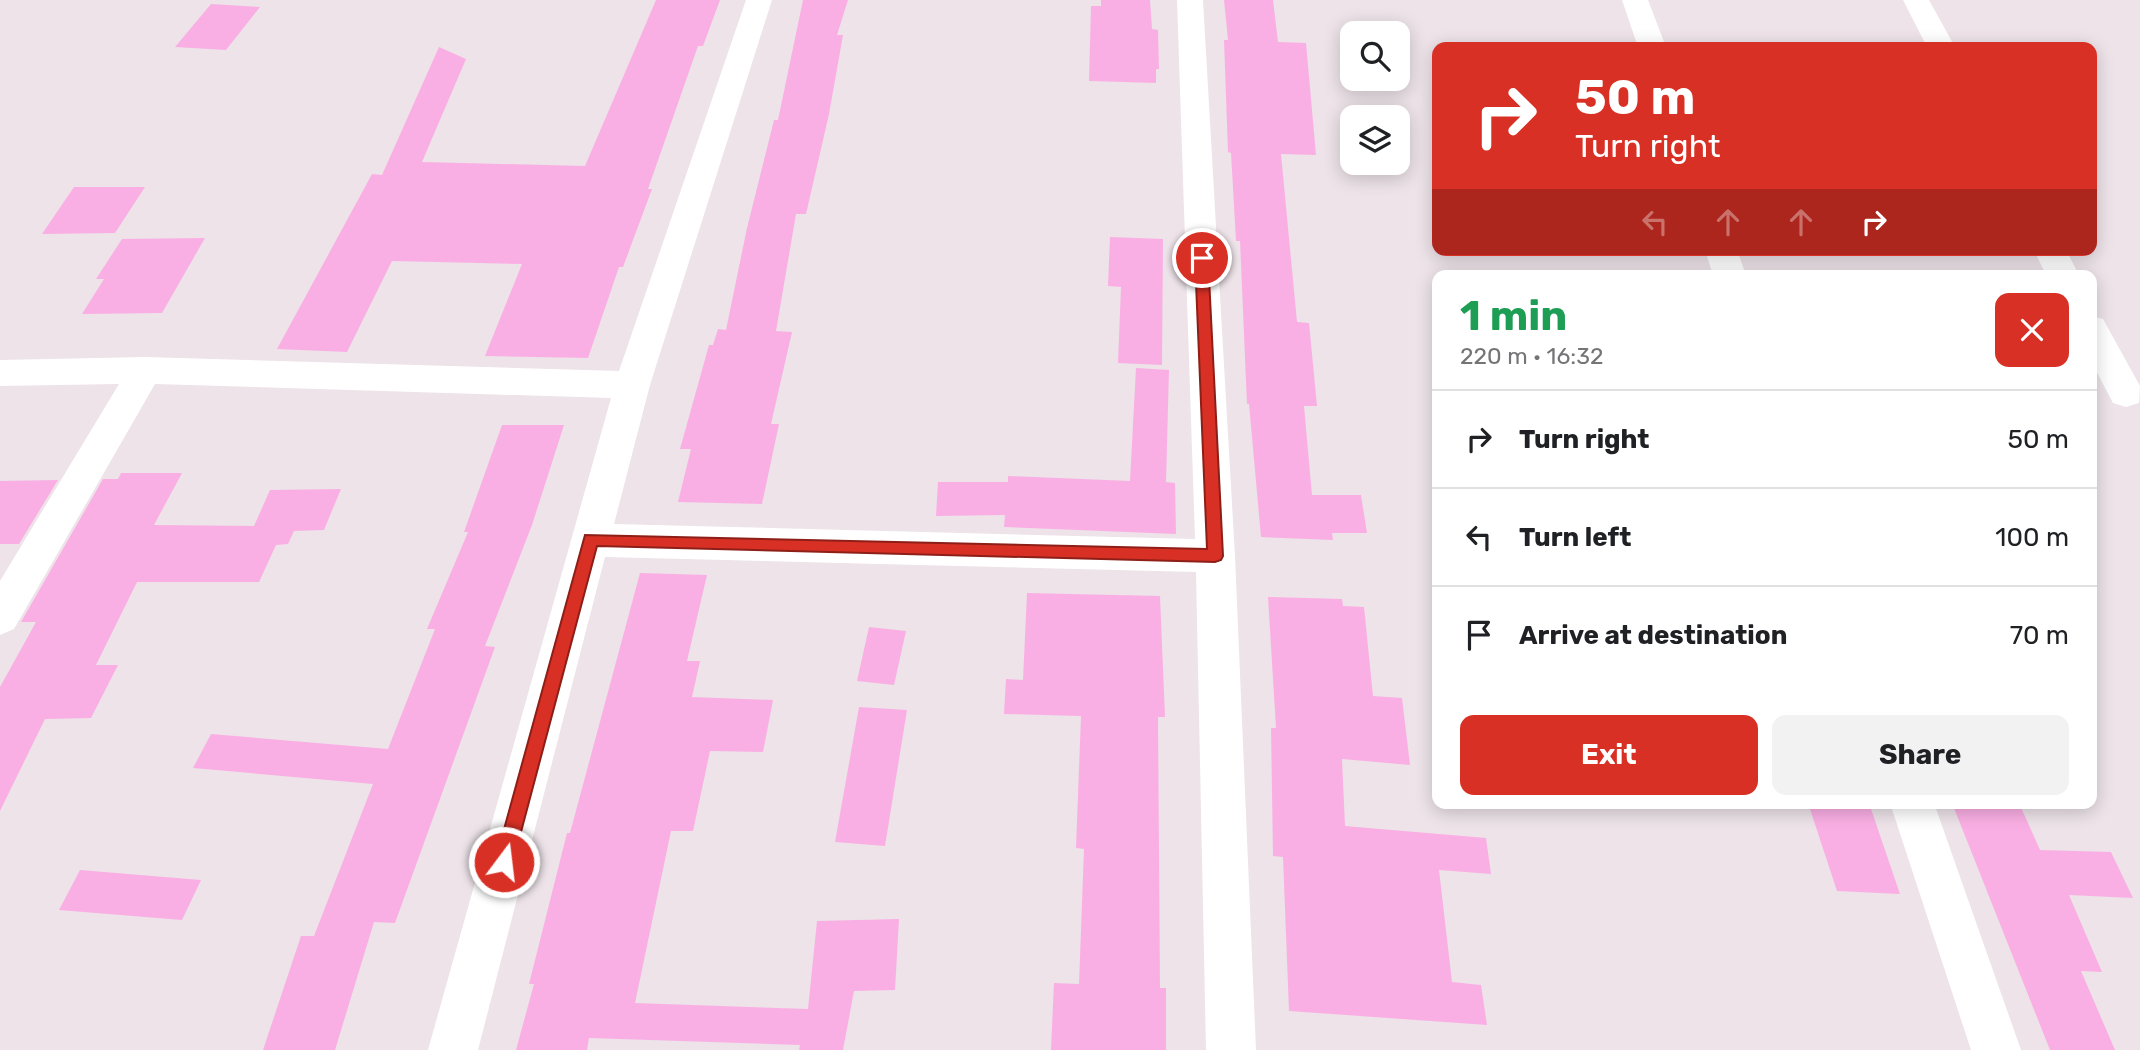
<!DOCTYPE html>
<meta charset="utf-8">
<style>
:root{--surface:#fff;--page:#f2f2f2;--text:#202124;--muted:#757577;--line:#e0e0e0;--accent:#d93025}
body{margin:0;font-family:Rubik,sans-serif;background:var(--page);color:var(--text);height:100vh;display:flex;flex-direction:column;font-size:26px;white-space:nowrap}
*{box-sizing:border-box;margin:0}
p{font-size:23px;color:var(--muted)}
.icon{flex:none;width:38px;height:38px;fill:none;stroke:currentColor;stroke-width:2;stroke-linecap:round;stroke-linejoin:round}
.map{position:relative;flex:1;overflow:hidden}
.side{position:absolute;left:1432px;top:270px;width:665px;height:539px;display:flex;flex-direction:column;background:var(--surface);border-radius:14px;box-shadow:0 4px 18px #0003}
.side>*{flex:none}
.guide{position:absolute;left:1432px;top:42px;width:665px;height:214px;border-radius:14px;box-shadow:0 4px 18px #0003;background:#d93025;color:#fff;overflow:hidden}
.controls{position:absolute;left:1340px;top:21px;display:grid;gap:14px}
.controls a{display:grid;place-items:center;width:70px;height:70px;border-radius:14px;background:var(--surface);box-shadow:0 4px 18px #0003;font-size:35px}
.pin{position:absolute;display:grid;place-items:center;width:60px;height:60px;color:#fff;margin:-30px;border:4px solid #fff;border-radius:50%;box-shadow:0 2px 7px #0007}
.me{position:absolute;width:77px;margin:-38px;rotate:15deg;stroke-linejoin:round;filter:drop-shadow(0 0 5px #0008)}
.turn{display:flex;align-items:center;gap:24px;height:147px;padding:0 28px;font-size:32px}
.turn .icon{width:91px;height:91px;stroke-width:2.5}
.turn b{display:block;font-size:49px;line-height:60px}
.lanes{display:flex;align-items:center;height:66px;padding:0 28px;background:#0003;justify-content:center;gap:35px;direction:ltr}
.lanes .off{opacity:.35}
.round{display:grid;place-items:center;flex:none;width:74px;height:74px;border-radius:14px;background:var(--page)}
.overview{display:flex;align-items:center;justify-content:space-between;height:119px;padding:0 28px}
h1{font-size:42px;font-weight:700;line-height:52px;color:#1e9e55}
.primary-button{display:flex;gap:14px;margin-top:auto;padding:14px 28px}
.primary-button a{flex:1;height:80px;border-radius:14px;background:var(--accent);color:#fff;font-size:28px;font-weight:700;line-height:80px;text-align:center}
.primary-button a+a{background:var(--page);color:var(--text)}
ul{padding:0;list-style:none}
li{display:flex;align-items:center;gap:21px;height:98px;padding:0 28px;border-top:2px solid var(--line)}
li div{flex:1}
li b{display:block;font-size:26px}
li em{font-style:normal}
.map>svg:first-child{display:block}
.building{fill:#faafe4}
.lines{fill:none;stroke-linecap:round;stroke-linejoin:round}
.minor{fill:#fff;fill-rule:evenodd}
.route{fill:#d93025;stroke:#8d1f18;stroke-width:2}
</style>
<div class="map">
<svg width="2140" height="1050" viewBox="0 0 2140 1050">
<rect width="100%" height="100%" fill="#ede3e9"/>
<path class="building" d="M 656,0 L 720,0 L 703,46 L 698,46 L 648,189 L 652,189 L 623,267 L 619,267 L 588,358 L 485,356 L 522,264 L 392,261 L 347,352 L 277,349 L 372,174 L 382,175 L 439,47 L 466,59 L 422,162 L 585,166 Z
M 803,0 L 848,0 L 837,35 L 843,35 L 829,114 L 806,214 L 796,214 L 776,331 L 792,332 L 771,424 L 779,424 L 762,504 L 678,502 L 691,449 L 680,449 L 709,345 L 713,345 L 718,329 L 726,330 L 747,228 L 774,120 L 778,120 Z
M 1101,0 L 1150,0 L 1152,29 L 1158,30 L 1159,69 L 1156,69 L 1156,83 L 1089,81 L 1091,6 L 1101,6 Z
M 1224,0 L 1273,0 L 1278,42 L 1306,43 L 1316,155 L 1281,154 L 1297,322 L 1309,323 L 1317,406 L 1304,406 L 1312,495 L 1361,495 L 1367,533 L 1332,533 L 1333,540 L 1261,537 L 1249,404 L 1247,404 L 1240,241 L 1236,241 L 1231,153 L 1228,152 L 1224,40 L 1228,40 Z
M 211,4 L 260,7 L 226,50 L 175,47 Z
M 74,187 L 145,187 L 115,233 L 42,234 Z
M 1110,237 L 1163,239 L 1162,365 L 1118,363 L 1121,287 L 1108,286 Z
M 205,238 L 162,313 L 82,314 L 104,279 L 96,279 L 122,239 Z
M 1136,368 L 1169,370 L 1166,482 L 1175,483 L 1176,534 L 1004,527 L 1005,515 L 936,516 L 938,482 L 1008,482 L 1008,476 L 1130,481 Z
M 502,425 L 564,425 L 532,525 L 485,646 L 495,647 L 395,923 L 374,922 L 335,1050 L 263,1050 L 301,936 L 314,936 L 373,784 L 193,768 L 211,734 L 388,749 L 435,629 L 427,629 L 468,532 L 464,532 Z
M 121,473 L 182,473 L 154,525 L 254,526 L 270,490 L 341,489 L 324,530 L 294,531 L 288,544 L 276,545 L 259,582 L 137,582 L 96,665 L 118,665 L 91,718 L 45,719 L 0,811 L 0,687 L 36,622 L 21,622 L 103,479 L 118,479 Z
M 58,480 L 19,544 L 0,544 L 0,481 Z
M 640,573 L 707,575 L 687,661 L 700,661 L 692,697 L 773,700 L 763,752 L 710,751 L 693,831 L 671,831 L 635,1003 L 808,1009 L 817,921 L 899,919 L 895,990 L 854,991 L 843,1050 L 799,1050 L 800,1045 L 589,1038 L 587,1050 L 516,1050 L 534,984 L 529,984 L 567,833 L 570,833 Z
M 1027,593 L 1160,596 L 1165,717 L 1158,717 L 1160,988 L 1166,988 L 1166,1050 L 1051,1050 L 1054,983 L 1079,984 L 1084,849 L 1076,848 L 1081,716 L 1004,714 L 1006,679 L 1023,680 Z
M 1268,597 L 1342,599 L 1343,606 L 1364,607 L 1373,696 L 1402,698 L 1410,765 L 1342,759 L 1345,826 L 1486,838 L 1491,874 L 1439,870 L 1452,982 L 1481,985 L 1487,1025 L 1289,1011 L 1283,857 L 1273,856 L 1271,728 L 1276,728 Z
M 869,627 L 906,631 L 894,685 L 857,681 Z
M 859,707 L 907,710 L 885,846 L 835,842 Z
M 1808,803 L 1869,803 L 1900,894 L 1837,891 Z
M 1952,803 L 2019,803 L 2040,850 L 2111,852 L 2133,898 L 2069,895 L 2102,972 L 2081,971 L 2115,1050 L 2050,1050 Z
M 80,870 L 201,880 L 182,920 L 59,910 Z"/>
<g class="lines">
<path class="minor" d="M 746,0 L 772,0 L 650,385 L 614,524 L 1195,539 L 1177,0 L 1203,0 L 1235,556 L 1256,1050 L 1206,1050 L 1196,572 L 605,557 L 478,1050 L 428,1050 L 611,398 L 155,384 L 14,629 L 0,635 L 0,581 L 119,384 L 0,386 L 0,360 L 145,357 L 619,371 Z
M 1622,0 L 1648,0 L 1666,47 L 1638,47 Z
M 1903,0 L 1929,0 L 1955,47 L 1927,47 Z
M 1705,250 L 1737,250 L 1746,275 L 1713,275 Z
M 2034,250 L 2066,250 L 2079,275 L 2046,275 Z
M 2091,316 L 2103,319 L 2140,386 L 2139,403 L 2126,407 L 2113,403 L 2091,361 Z
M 1890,803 L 1934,803 L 2021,1050 L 1971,1050 Z"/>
</g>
<path class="route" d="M 1202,253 L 1208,258 L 1223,556 L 1221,560 L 1215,562 L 597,546 L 513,862 L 511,869 L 504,871 L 497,869 L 495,862 L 585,535 L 1207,549 L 1195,258 Z"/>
</svg>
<div class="controls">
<a><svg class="icon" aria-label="search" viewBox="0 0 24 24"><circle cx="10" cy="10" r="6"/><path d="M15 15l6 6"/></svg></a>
<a><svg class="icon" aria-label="layers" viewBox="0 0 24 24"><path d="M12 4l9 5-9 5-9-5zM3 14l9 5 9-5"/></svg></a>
</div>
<div class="pin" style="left:1202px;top:258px;background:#d93025"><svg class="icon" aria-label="arrive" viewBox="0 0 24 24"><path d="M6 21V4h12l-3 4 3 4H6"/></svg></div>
<svg class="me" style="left:504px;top:862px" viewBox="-20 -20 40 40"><circle r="17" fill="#d93025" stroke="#fff" stroke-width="3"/><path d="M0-11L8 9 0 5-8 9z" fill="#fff"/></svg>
<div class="guide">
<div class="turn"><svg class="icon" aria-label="right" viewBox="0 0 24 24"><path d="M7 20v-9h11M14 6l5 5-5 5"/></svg><div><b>50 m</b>Turn right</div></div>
<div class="lanes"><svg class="icon off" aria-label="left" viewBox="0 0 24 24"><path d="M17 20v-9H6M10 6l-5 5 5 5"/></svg><svg class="icon off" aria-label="ahead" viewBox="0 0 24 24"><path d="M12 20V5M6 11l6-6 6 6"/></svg><svg class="icon off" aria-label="ahead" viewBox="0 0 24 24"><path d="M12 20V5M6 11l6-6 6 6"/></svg><svg class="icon" aria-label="right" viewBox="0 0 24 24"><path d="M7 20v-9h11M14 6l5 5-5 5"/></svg></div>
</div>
<section class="side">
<div class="overview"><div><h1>1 min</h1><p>220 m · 16:32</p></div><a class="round" style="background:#d93025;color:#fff"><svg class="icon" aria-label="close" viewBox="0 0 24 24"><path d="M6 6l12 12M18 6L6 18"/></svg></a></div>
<ul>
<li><svg class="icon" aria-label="right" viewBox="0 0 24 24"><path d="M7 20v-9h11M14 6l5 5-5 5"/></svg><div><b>Turn right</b></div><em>50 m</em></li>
<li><svg class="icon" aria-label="left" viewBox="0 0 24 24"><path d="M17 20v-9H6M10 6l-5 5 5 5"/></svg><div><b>Turn left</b></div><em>100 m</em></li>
<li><svg class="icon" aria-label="arrive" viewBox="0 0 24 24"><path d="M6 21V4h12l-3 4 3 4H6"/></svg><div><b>Arrive at destination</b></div><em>70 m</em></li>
</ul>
<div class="primary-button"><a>Exit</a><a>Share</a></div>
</section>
</div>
